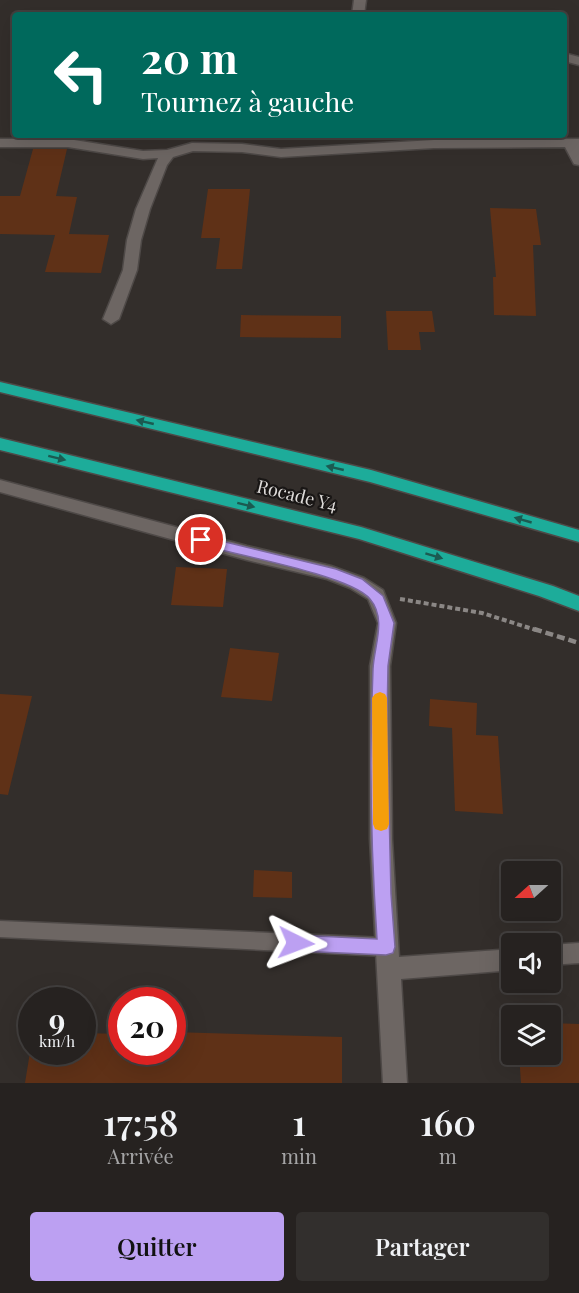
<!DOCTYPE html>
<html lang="fr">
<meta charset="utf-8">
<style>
:root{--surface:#262220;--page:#322f2d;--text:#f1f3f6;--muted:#a4a4a5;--line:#423f3e;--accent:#bca0f2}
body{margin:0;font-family:"Playfair Display",serif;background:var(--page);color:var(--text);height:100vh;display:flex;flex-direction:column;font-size:22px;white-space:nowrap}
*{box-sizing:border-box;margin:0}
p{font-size:20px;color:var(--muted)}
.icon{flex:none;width:33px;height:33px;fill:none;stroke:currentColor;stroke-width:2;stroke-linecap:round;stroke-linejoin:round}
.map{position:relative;height:1083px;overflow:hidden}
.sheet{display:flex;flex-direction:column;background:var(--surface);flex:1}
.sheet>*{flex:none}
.guide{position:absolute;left:12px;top:12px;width:555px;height:126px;border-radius:6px;box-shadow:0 6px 24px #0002,0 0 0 2px var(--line);background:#00695c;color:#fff;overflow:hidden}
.needle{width:39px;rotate:249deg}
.buttons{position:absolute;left:501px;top:861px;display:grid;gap:12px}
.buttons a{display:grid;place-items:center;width:60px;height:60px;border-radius:6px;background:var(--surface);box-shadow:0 6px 24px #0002,0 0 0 2px var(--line);font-size:30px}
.speed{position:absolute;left:18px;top:987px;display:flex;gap:12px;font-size:30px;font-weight:700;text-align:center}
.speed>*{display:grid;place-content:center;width:78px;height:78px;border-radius:50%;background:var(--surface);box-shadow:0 6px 24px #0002,0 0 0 2px var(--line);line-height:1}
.speed small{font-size:15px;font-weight:400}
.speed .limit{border:9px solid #d22;background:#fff;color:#111}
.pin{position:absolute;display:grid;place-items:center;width:51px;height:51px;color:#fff;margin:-26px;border:3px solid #fff;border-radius:50%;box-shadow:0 2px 6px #0007}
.me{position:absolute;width:66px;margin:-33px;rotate:93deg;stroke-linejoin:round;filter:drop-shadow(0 0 4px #0008)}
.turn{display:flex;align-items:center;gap:21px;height:126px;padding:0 30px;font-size:27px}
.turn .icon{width:78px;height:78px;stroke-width:2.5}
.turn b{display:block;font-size:42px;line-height:51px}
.eta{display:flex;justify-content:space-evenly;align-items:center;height:102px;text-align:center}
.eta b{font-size:36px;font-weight:600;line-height:42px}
.button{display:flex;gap:12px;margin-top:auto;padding:12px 30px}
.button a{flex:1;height:69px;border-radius:6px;background:var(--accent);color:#111;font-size:24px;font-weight:600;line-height:69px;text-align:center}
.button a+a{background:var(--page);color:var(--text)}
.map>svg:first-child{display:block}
.building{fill:#5f3117}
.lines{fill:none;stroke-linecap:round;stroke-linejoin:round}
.lane-casing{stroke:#4e4947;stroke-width:3}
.street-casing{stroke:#4e4947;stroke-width:3}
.highway-casing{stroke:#4e4947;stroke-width:3}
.path-far1{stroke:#8b8785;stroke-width:4;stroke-dasharray:5 3;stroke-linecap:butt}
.path{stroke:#8b8785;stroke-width:4.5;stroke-dasharray:8 4;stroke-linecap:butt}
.lane{fill:#6d6663;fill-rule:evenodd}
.street{fill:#6d6663;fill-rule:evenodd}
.highway{fill:#1dac9a;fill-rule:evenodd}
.oneway{fill:#1b5a51}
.route{fill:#bca0f2;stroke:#7a689d;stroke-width:1.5}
.slow{fill:#f59e0b}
.labels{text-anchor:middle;stroke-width:4.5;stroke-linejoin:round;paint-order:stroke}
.street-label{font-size:18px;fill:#dfdcda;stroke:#191615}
</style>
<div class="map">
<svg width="579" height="1083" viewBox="0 0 579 1083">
<rect width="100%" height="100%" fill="#332e2b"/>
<path class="building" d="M 33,149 L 67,149 L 56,196 L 77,197 L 69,234 L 109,235 L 101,273 L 45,272 L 55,235 L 0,234 L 0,196 L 20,196 Z
M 208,189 L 250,189 L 242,269 L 216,269 L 220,238 L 201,238 Z
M 490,208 L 536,209 L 541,245 L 533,245 L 536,316 L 494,315 L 493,277 L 496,277 Z
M 386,311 L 432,311 L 435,332 L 419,332 L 421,350 L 388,350 Z
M 241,315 L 341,316 L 341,338 L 240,337 Z
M 176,567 L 227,569 L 223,607 L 171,605 Z
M 230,648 L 279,653 L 272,701 L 221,697 Z
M 0,694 L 32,696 L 8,795 L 0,794 Z
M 430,699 L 477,703 L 476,735 L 498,736 L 503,814 L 455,811 L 452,728 L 429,726 Z
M 254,870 L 292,872 L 292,898 L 253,897 Z
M 550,1023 L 579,1024 L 579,1083 L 521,1083 L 519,1054 L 550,1054 Z
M 172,1032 L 342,1037 L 342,1083 L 25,1083 L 30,1052 L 82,1052 L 82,1033 L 122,1034 L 122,1052 L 172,1052 Z"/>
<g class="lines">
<defs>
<path id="lane" d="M 0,921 L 386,938 L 393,941 L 395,947 L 393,953 L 386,956 L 0,937 Z"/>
<path id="street" d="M 354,0 L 366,0 L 364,15 L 352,15 Z
M 564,53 L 579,57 L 579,65 L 564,61 Z
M 0,139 L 68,139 L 143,151 L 167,150 L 192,143 L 242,144 L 281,149 L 434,140 L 579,139 L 579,165 L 574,164 L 565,147 L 434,148 L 281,157 L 242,152 L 193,151 L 173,157 L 167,165 L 150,209 L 141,240 L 137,270 L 119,319 L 111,324 L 103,319 L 123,270 L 127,240 L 136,209 L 158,158 L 143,159 L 68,147 L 0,147 Z
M 0,480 L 247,546 L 331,566 L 364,578 L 383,590 L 396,623 L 390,666 L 392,839 L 399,957 L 512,949 L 512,970 L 401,979 L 407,1083 L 383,1083 L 370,839 L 370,666 L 378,623 L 368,599 L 350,588 L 327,579 L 247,560 L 0,492 Z
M 579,943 L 579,963 L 550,965 L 550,945 Z"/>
<path id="highway" d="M 0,382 L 371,470 L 579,530 L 579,542 L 370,482 L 0,392 Z
M 0,438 L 361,527 L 553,586 L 579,596 L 579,611 L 539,596 L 359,539 L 0,450 Z"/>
</defs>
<use href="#lane" class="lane-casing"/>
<use href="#street" class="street-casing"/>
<use href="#highway" class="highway-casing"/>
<path class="path-far1" d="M 400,599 L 482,613 L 539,631"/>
<path class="path" d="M 534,629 L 579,643"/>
<use href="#lane" class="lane"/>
<use href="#street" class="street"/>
<use href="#highway" class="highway"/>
</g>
<defs><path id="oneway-solid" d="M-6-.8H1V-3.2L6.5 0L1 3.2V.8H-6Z" transform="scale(1.5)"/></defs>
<g class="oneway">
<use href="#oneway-solid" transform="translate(145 422) rotate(-167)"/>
<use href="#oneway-solid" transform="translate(57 458) rotate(14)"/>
<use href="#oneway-solid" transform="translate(335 468) rotate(-167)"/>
<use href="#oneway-solid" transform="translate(246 505) rotate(14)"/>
<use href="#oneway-solid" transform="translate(523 520) rotate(-164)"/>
<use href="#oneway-solid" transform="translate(434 556) rotate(17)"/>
</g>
<path class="route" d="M 201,536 L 336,569 L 362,579 L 383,596 L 394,623 L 388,666 L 387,721 L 391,894 L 395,947 L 393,953 L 386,955 L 296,951 L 289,948 L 287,943 L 289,937 L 296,935 L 377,939 C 371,850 369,758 373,669 C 374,646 387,619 370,599 C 351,575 231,554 197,544 L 195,540 L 197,537 Z"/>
<path class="slow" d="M 380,692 L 385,694 L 387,698 L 389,824 L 387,829 L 381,831 L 375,829 L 373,824 L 372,698 L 375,694 Z"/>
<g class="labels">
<g class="street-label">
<text transform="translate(297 496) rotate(14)" y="6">Rocade Y4</text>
</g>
</g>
</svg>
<div class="buttons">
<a><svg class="needle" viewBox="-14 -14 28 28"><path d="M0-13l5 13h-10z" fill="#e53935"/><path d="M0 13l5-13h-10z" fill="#a4a4a5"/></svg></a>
<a><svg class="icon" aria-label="sound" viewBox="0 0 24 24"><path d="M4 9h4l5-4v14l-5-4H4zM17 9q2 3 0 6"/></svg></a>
<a><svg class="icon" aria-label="layers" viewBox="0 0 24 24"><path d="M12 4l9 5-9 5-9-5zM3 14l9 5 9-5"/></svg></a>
</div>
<div class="speed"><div>9<small>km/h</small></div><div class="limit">20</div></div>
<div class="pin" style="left:201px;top:540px;background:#d93025"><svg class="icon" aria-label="arrive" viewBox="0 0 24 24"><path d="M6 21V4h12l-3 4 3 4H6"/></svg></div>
<svg class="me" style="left:296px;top:943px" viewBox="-20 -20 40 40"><path d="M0-17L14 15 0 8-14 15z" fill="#bca0f2" stroke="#fff" stroke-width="4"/></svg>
<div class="guide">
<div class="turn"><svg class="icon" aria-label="left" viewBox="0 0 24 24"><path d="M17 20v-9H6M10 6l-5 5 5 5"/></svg><div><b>20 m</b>Tournez à gauche</div></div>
</div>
</div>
<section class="sheet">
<div class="eta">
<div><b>17:58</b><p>Arrivée</p></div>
<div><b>1</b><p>min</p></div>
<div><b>160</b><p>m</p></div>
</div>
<div class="button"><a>Quitter</a><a>Partager</a></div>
</section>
